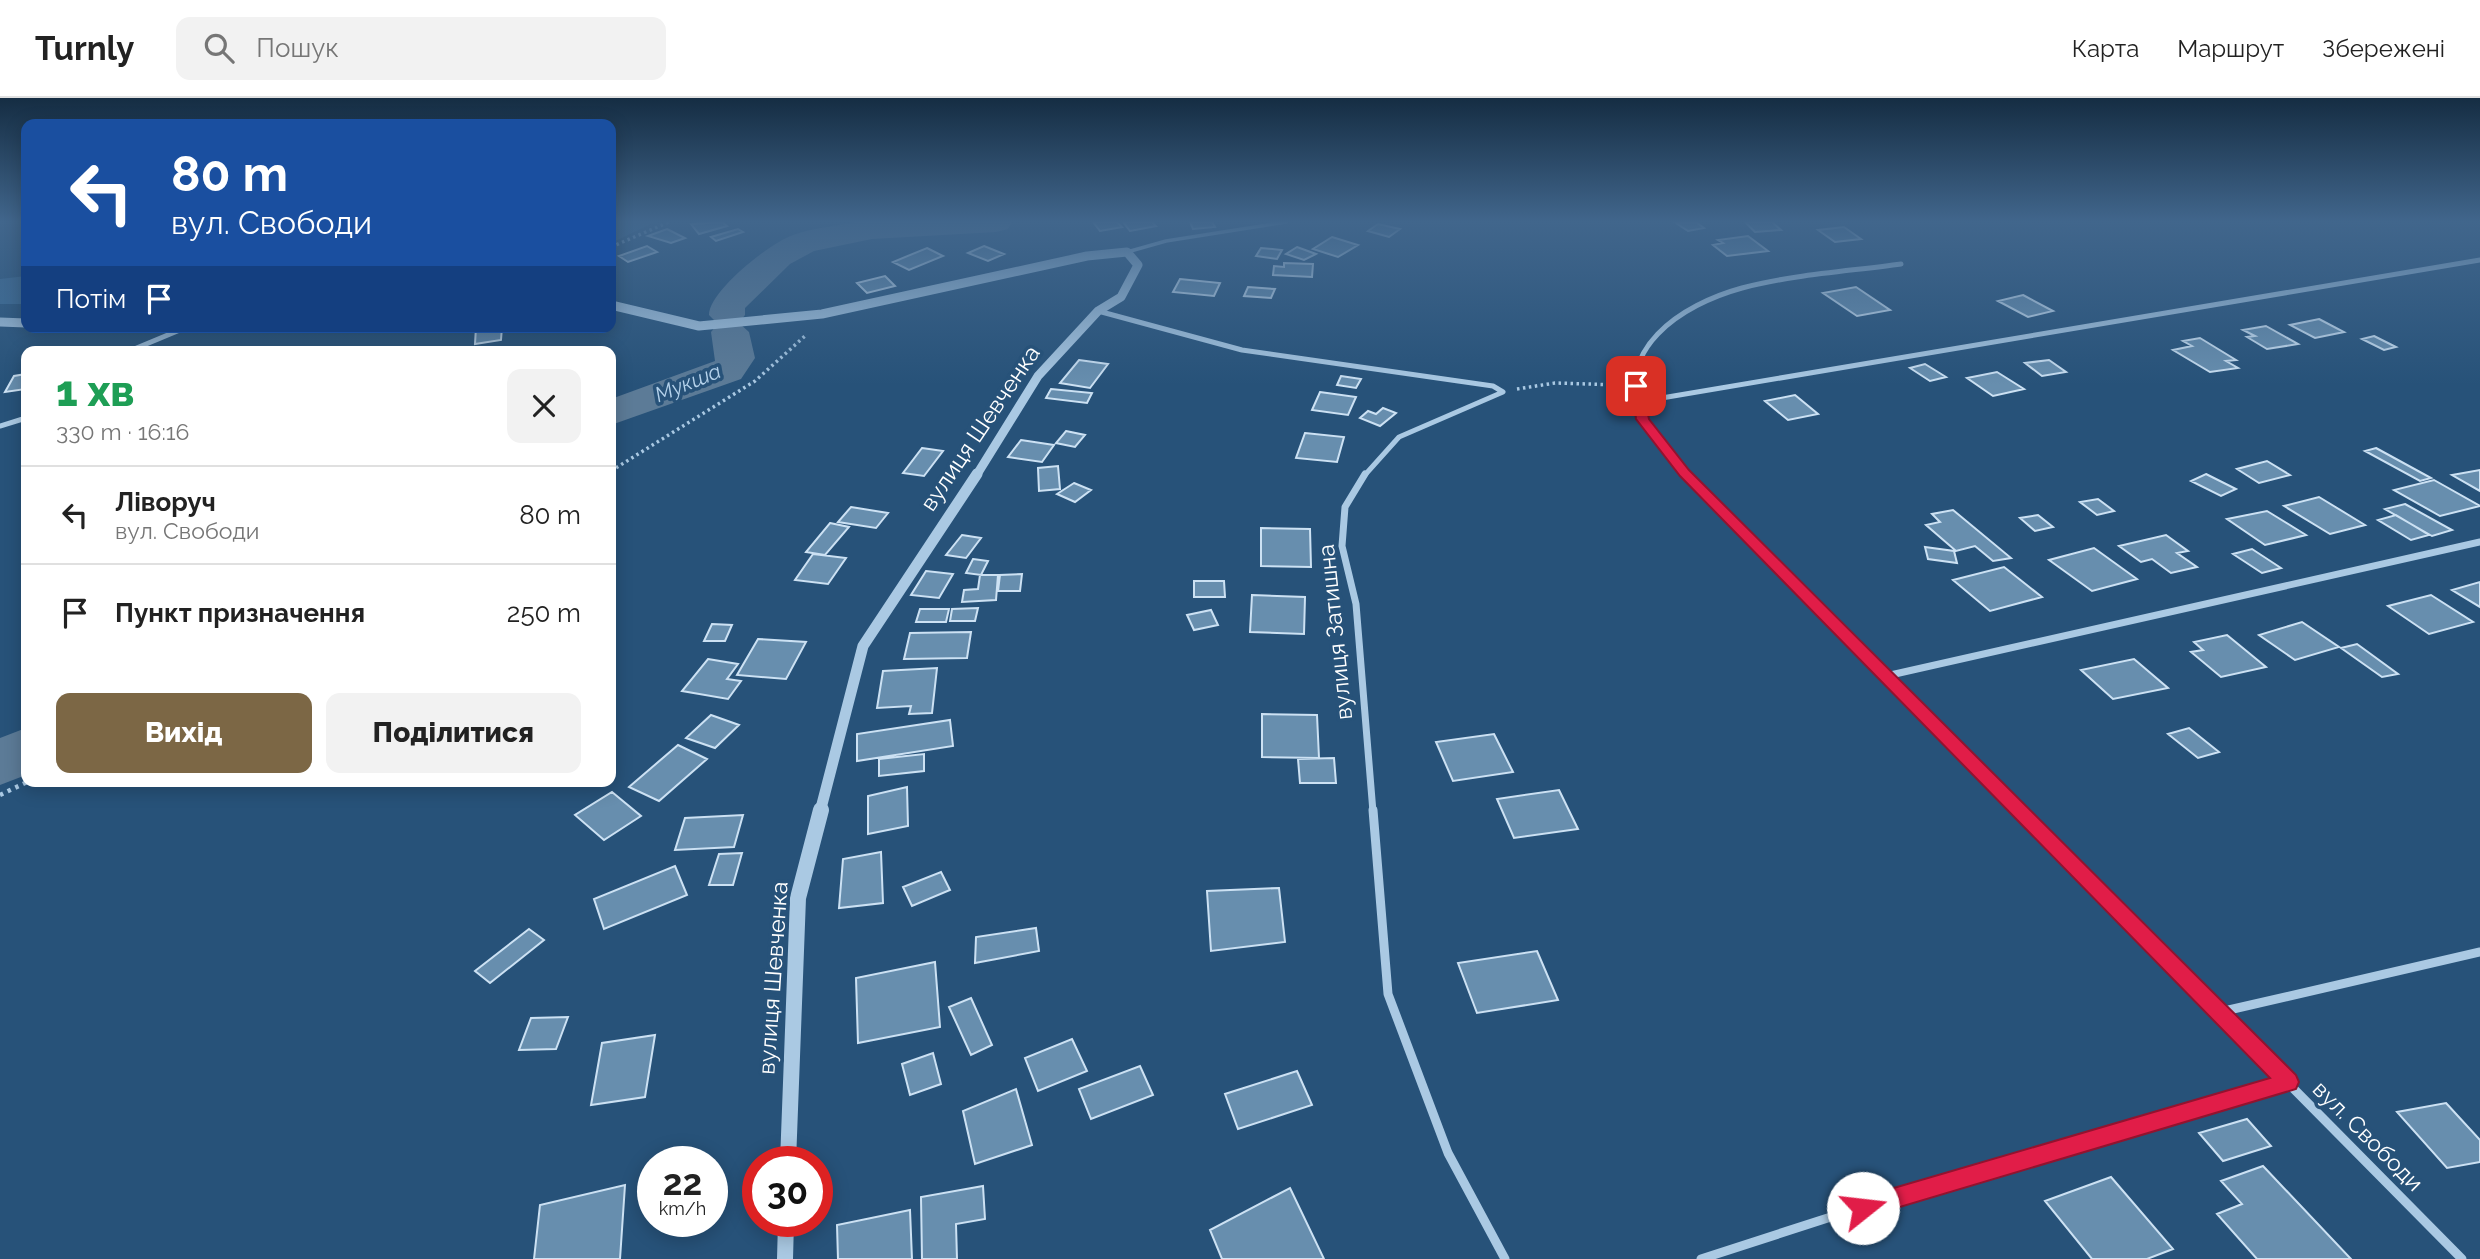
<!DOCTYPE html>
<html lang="uk">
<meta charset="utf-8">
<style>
:root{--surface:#fff;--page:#f2f2f2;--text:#222;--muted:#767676;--line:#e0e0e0;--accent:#7c6745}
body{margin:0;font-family:Raleway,sans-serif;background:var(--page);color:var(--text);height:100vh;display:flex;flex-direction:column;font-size:26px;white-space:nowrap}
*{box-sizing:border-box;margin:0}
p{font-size:23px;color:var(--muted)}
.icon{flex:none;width:38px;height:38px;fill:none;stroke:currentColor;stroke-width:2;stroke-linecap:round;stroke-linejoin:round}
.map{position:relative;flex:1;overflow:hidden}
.drawer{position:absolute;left:21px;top:248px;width:595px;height:441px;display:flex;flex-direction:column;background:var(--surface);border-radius:14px;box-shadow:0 4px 18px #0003}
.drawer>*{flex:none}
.guide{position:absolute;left:21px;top:21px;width:595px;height:214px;border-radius:14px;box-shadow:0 4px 18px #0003;background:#1a4fa0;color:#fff;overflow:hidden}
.speed{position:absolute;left:637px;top:1048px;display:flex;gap:14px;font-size:35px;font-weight:700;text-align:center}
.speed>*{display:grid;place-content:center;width:91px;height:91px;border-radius:50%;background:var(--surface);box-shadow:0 4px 18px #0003;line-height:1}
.speed small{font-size:18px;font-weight:400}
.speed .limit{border:10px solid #d22;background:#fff;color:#111}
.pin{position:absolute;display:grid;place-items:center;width:60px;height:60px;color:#fff;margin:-30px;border-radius:14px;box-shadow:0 4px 10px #0006}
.me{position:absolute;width:77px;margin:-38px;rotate:74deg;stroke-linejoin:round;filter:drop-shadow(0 0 5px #0008)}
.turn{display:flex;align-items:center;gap:24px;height:147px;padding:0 35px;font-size:32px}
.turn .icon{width:91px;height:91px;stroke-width:2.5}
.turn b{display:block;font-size:49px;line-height:60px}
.then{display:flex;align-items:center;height:66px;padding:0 35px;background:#0003;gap:14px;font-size:26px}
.round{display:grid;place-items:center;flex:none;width:74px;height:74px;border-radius:14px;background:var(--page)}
.summary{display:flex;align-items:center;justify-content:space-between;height:119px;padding:0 35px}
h1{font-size:42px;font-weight:800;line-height:52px;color:#1e9e55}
.cta{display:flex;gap:14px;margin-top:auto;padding:14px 35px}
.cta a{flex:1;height:80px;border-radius:14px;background:var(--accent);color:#fff;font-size:28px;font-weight:800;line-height:80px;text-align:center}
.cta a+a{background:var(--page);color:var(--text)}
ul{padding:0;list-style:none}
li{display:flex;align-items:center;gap:21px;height:98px;padding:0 35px;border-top:2px solid var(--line)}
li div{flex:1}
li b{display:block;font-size:26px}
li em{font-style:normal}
header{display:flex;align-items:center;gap:42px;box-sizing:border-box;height:98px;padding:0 35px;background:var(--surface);border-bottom:2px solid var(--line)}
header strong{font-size:33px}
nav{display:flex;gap:38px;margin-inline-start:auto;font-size:24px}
.search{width:490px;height:63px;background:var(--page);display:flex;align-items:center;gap:18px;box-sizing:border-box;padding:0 24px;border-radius:14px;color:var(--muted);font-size:26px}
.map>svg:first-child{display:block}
.green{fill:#3b6c96}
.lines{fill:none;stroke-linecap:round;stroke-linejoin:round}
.river{fill:#5c7b97;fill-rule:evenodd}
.building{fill:#678eae;stroke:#cce1f3;stroke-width:2}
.path-far1{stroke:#aac9e3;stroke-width:3.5;stroke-dasharray:2.5 3.5;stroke-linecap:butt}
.path{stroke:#aac9e3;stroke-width:4.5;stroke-dasharray:3.5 5;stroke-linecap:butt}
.service{stroke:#aac9e3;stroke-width:3.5}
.minor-far2{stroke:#aac9e3;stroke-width:5}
.minor-far1{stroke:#aac9e3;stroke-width:7}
.minor{stroke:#aac9e3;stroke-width:9}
.tertiary-far2{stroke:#aac9e3;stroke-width:9}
.tertiary-far1{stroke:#aac9e3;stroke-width:11}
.tertiary{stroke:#aac9e3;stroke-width:16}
.route{fill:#e11d48;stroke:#92132f;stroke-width:2}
.labels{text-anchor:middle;stroke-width:7;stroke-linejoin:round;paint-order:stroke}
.far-water-label{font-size:21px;font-style:italic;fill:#b5d2eb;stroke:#275279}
.street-label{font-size:23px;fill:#fff;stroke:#275279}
</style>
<header>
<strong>Turnly</strong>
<div class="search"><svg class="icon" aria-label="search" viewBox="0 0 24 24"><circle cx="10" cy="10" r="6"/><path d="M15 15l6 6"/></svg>Пошук</div>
<nav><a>Карта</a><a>Маршрут</a><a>Збережені</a></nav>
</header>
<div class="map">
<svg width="2480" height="1161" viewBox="0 0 2480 1161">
<rect width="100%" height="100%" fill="#275279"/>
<path class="green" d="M 611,124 L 655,124 L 611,145 Z
M 26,178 L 26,206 L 0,206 L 0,181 Z"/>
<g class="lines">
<path class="river" d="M 856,124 L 1012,124 L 1008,131 L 996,134 L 872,141 L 814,153 L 790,166 L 745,210 L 745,217 L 739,225 L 749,234 L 755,260 L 741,281 L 611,327 L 611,301 L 715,263 L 711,234 L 718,226 L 709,217 C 709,193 770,145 793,137 C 813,130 835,128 856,124 Z
M 26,630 L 26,677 L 0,687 L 0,640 Z"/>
</g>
<path class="building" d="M 722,124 L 727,128 L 699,136 L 691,126 Z
M 1093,124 L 1117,124 L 1122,129 L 1100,133 Z
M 1123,124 L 1152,124 L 1156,128 L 1130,133 Z
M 1190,124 L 1212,124 L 1215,129 L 1193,131 Z
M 1696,124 L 1704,130 L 1688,133 L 1676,125 Z
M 1745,124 L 1772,124 L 1781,132 L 1755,134 Z
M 1378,126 L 1400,131 L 1389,139 L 1368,133 Z
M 1844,129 L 1861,141 L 1835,144 L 1818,132 Z
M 667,131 L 685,140 L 671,145 L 648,138 Z
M 738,131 L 743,134 L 716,143 L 711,139 Z
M 1748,138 L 1768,153 L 1727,158 L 1713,147 L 1723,145 L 1718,142 Z
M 1332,139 L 1358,147 L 1338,159 L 1313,151 Z
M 647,148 L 657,154 L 628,164 L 619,158 Z
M 984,148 L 1004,156 L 988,163 L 968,155 Z
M 1297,149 L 1316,156 L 1304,162 L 1286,156 Z
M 927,150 L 943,158 L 909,172 L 893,164 Z
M 1261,150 L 1282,152 L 1277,161 L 1256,158 Z
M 1284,165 L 1313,166 L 1312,179 L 1273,177 L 1274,168 L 1284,169 Z
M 885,178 L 895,188 L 867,195 L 857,185 Z
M 1180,181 L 1220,185 L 1214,198 L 1173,194 Z
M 1248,189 L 1275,191 L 1271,200 L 1244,198 Z
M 1856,189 L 1890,212 L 1857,218 L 1823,195 Z
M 2023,197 L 2053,213 L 2028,219 L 1998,203 Z
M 2319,221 L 2344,234 L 2315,240 L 2290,227 Z
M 2266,228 L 2298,246 L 2267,251 L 2247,239 L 2255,238 L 2243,232 Z
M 476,229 L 502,229 L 501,242 L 475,246 Z
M 2374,238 L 2396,249 L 2384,252 L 2362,241 Z
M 2200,240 L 2236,262 L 2226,263 L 2238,270 L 2210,274 L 2173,252 L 2192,248 L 2183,243 Z
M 1079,262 L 1108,266 L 1090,290 L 1060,285 Z
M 2049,262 L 2066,274 L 2042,278 L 2025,265 Z
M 1925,266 L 1946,279 L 1930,283 L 1910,270 Z
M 1997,274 L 2024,291 L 1993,298 L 1967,280 Z
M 26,276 L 26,291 L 5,294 L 14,278 Z
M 1341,278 L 1361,281 L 1356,290 L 1337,287 Z
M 1051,291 L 1092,295 L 1087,305 L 1046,300 Z
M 1320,294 L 1356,299 L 1348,317 L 1312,312 Z
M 1795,297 L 1818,316 L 1788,322 L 1765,303 Z
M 1383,310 L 1396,315 L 1380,328 L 1360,320 L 1368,313 L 1376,316 Z
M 1066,333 L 1085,337 L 1075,349 L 1056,345 Z
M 1305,335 L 1344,339 L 1337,364 L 1296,360 Z
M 1021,342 L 1054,347 L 1042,364 L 1008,359 Z
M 922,350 L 943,353 L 924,378 L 903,375 Z
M 2376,350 L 2431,380 L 2420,383 L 2365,353 Z
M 2267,363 L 2290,377 L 2259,385 L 2237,371 Z
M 1058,368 L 1060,391 L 1039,393 L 1038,370 Z
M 2480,372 L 2480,393 L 2452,377 Z
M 2206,376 L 2236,391 L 2221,398 L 2191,383 Z
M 2434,382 L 2480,408 L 2440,418 L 2394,392 Z
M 1074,385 L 1091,392 L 1075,404 L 1057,396 Z
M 2319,399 L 2365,427 L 2330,436 L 2284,408 Z
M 2098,401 L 2114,413 L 2097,417 L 2080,404 Z
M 2405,406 L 2452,432 L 2432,438 L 2385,411 Z
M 851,409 L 888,415 L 876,430 L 838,424 Z
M 1953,412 L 2011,460 L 1993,463 L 1975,448 L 1956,453 L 1926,427 L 1940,424 L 1932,416 Z
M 2267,413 L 2306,437 L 2265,447 L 2227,421 Z
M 2038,417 L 2053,429 L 2035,433 L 2020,420 Z
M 2396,417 L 2429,437 L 2411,442 L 2378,422 Z
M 830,425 L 849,429 L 825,457 L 806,454 Z
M 1261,430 L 1310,431 L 1311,469 L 1261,468 Z
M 962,437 L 981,440 L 966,460 L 946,457 Z
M 2166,437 L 2188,453 L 2177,455 L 2197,469 L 2171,475 L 2152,461 L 2141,464 L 2119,448 Z
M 1925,449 L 1954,453 L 1957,465 L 1928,461 Z
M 2094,450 L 2137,481 L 2092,493 L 2049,462 Z
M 2252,451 L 2281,470 L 2262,475 L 2233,456 Z
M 813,456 L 846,460 L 828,486 L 795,482 Z
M 973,461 L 988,463 L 981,477 L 966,475 Z
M 2004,469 L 2042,499 L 1990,513 L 1953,482 Z
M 926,473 L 953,476 L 939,500 L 911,497 Z
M 1022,476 L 1020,493 L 998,493 L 1000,477 Z
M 980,477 L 998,477 L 996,502 L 962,504 L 964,492 L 978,491 Z
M 1194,483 L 1224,483 L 1225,499 L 1194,499 Z
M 2480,484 L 2480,509 L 2452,492 Z
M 1252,497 L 1305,499 L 1304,536 L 1250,534 Z
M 2431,497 L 2473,524 L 2429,536 L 2388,508 Z
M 978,510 L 975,523 L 950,523 L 952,511 Z
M 920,511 L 949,511 L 946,524 L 916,524 Z
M 1211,512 L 1218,527 L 1194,532 L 1187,517 Z
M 2302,524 L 2339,549 L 2295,562 L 2259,537 Z
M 712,526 L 732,527 L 725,543 L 704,543 Z
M 971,534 L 967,560 L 904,561 L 910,535 Z
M 2227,537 L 2266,569 L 2221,579 L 2191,554 L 2203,552 L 2194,544 Z
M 758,541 L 806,544 L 786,581 L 737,577 Z
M 2357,546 L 2398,576 L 2382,579 L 2341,550 Z
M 708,561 L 738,566 L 727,581 L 741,583 L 728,601 L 682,593 Z
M 2134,561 L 2168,590 L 2113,601 L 2081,572 Z
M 937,570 L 932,615 L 909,616 L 911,608 L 877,610 L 883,573 Z
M 1262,616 L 1317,617 L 1319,660 L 1262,659 Z
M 711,617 L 739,627 L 715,650 L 686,640 Z
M 950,622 L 953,648 L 857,663 L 857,636 Z
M 2189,630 L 2219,654 L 2198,660 L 2168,636 Z
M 1494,636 L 1513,674 L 1453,683 L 1436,644 Z
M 678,647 L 707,661 L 659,703 L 629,689 Z
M 924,656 L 924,673 L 879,678 L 879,661 Z
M 1334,660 L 1336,685 L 1300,685 L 1298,661 Z
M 907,689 L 908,728 L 868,736 L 868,698 Z
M 1559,692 L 1578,731 L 1514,740 L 1497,701 Z
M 612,694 L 641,718 L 604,742 L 575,717 Z
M 743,717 L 734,749 L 675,752 L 685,720 Z
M 881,754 L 883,805 L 839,810 L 843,761 Z
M 742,755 L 733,787 L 709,787 L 719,756 Z
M 675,768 L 687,797 L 604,831 L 594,801 Z
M 941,774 L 950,792 L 912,808 L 903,789 Z
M 1279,790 L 1285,844 L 1211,853 L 1207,793 Z
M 1036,830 L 1039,853 L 975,865 L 976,839 Z
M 529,831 L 544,842 L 490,885 L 475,873 Z
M 1537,853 L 1558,902 L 1477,915 L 1458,865 Z
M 935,864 L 940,929 L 858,945 L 856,880 Z
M 971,900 L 992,947 L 971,957 L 949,909 Z
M 568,919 L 556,951 L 519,952 L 531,920 Z
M 655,937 L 645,999 L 591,1007 L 602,945 Z
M 1072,941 L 1087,973 L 1038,993 L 1025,960 Z
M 933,955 L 941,986 L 910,997 L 902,966 Z
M 1140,968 L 1153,997 L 1091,1021 L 1079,991 Z
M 1297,973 L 1312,1007 L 1238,1031 L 1225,996 Z
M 1016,991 L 1032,1047 L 975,1066 L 963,1013 Z
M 2446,1005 L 2480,1042 L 2480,1064 L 2447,1070 L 2397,1014 Z
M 2247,1021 L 2271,1048 L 2223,1063 L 2199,1035 Z
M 2263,1068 L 2351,1161 L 2257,1161 L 2217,1116 L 2242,1106 L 2221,1083 Z
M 2111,1079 L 2173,1151 L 2147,1161 L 2092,1161 L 2045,1103 Z
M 625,1087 L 620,1161 L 534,1161 L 540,1107 Z
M 983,1088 L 985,1121 L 956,1126 L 957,1161 L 922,1161 L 921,1099 Z
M 1290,1090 L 1324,1161 L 1222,1161 L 1210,1132 Z
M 910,1112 L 912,1161 L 838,1161 L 837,1127 Z"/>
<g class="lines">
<path class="path-far1" d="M 611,149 L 669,124
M 1517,291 L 1555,285 L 1620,287
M 611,373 L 755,283 L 805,238"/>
<path class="path" d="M 0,697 L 27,684"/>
<path class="service" d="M 1127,154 L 1166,143 L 1286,124"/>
<path class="minor-far2" d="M 1098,213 L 1242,252 L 1493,288 L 1503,294 L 1399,339 L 1364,378
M 127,254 L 187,229
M 1638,304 L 2480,162
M 0,328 L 26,320
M 1688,378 C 1672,361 1654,344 1644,324 C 1609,252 1683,206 1742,190 C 1790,177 1851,173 1901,166"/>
<path class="minor-far1" d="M 1365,376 L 1345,409 L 1342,448 L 1356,506 L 1373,714
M 1686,376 L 2020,714
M 1886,578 L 2480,444"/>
<path class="minor" d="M 1373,712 L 1388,896 L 1448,1055 L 1505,1161
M 2018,712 L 2462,1161
M 2220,914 L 2480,854
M 1701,1161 L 1837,1117 L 2288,984"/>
<path class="tertiary-far2" d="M 611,207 L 699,228 L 822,216 L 1087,158 L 1127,154 L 1138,167 L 1121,199 L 1098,213 L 1038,278 L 976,378
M 0,224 L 26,225"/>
<path class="tertiary-far1" d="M 820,714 L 863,548 L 977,376"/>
<path class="tertiary" d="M 788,1064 L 798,800 L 821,712
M 785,1161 L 786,1124"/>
</g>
<linearGradient id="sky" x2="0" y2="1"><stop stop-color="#152d43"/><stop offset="0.43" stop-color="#41668c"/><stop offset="1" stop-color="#41668c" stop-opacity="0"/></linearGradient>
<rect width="2480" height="287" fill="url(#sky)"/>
<path class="route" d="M 1631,285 L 1642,288 L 1649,321 L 1689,372 L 2296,977 L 2299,984 L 2296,991 L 1863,1120 L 1855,1117 L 1852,1110 L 1855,1102 L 1863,1099 L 2270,980 L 1680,378 L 1636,321 Z"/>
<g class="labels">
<g class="far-water-label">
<text transform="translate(688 285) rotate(-22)" y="7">Мукша</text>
</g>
<g class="street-label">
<text transform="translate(980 330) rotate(-56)" y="8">вулиця Шевченка</text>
<text transform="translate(1335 534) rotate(-96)" y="8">вулиця Затишна</text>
<text transform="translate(773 880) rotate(-86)" y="8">вулиця Шевченка</text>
<text transform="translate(2368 1038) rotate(45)" y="8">вул. Свободи</text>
</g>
</g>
</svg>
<div class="speed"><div>22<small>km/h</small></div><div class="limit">30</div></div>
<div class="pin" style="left:1636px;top:288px;background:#d93025"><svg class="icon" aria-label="arrive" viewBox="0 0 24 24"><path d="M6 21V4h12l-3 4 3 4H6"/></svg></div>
<svg class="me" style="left:1863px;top:1110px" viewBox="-20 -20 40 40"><circle r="19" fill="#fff"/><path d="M0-13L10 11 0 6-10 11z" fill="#e11d48"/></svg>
<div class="guide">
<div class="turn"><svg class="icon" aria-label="left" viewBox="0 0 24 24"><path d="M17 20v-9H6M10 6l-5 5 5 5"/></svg><div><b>80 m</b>вул. Свободи</div></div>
<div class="then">Потім<svg class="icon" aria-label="arrive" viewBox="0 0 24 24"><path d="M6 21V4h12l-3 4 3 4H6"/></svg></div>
</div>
<section class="drawer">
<div class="summary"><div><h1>1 хв</h1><p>330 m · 16:16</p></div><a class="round"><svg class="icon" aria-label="close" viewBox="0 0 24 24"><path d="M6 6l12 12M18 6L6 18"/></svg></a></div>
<ul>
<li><svg class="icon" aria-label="left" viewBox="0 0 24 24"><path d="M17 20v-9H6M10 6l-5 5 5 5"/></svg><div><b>Ліворуч</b><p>вул. Свободи</p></div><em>80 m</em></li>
<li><svg class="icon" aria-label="arrive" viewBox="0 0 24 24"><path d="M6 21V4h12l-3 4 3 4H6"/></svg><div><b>Пункт призначення</b></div><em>250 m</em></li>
</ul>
<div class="cta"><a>Вихід</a><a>Поділитися</a></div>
</section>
</div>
